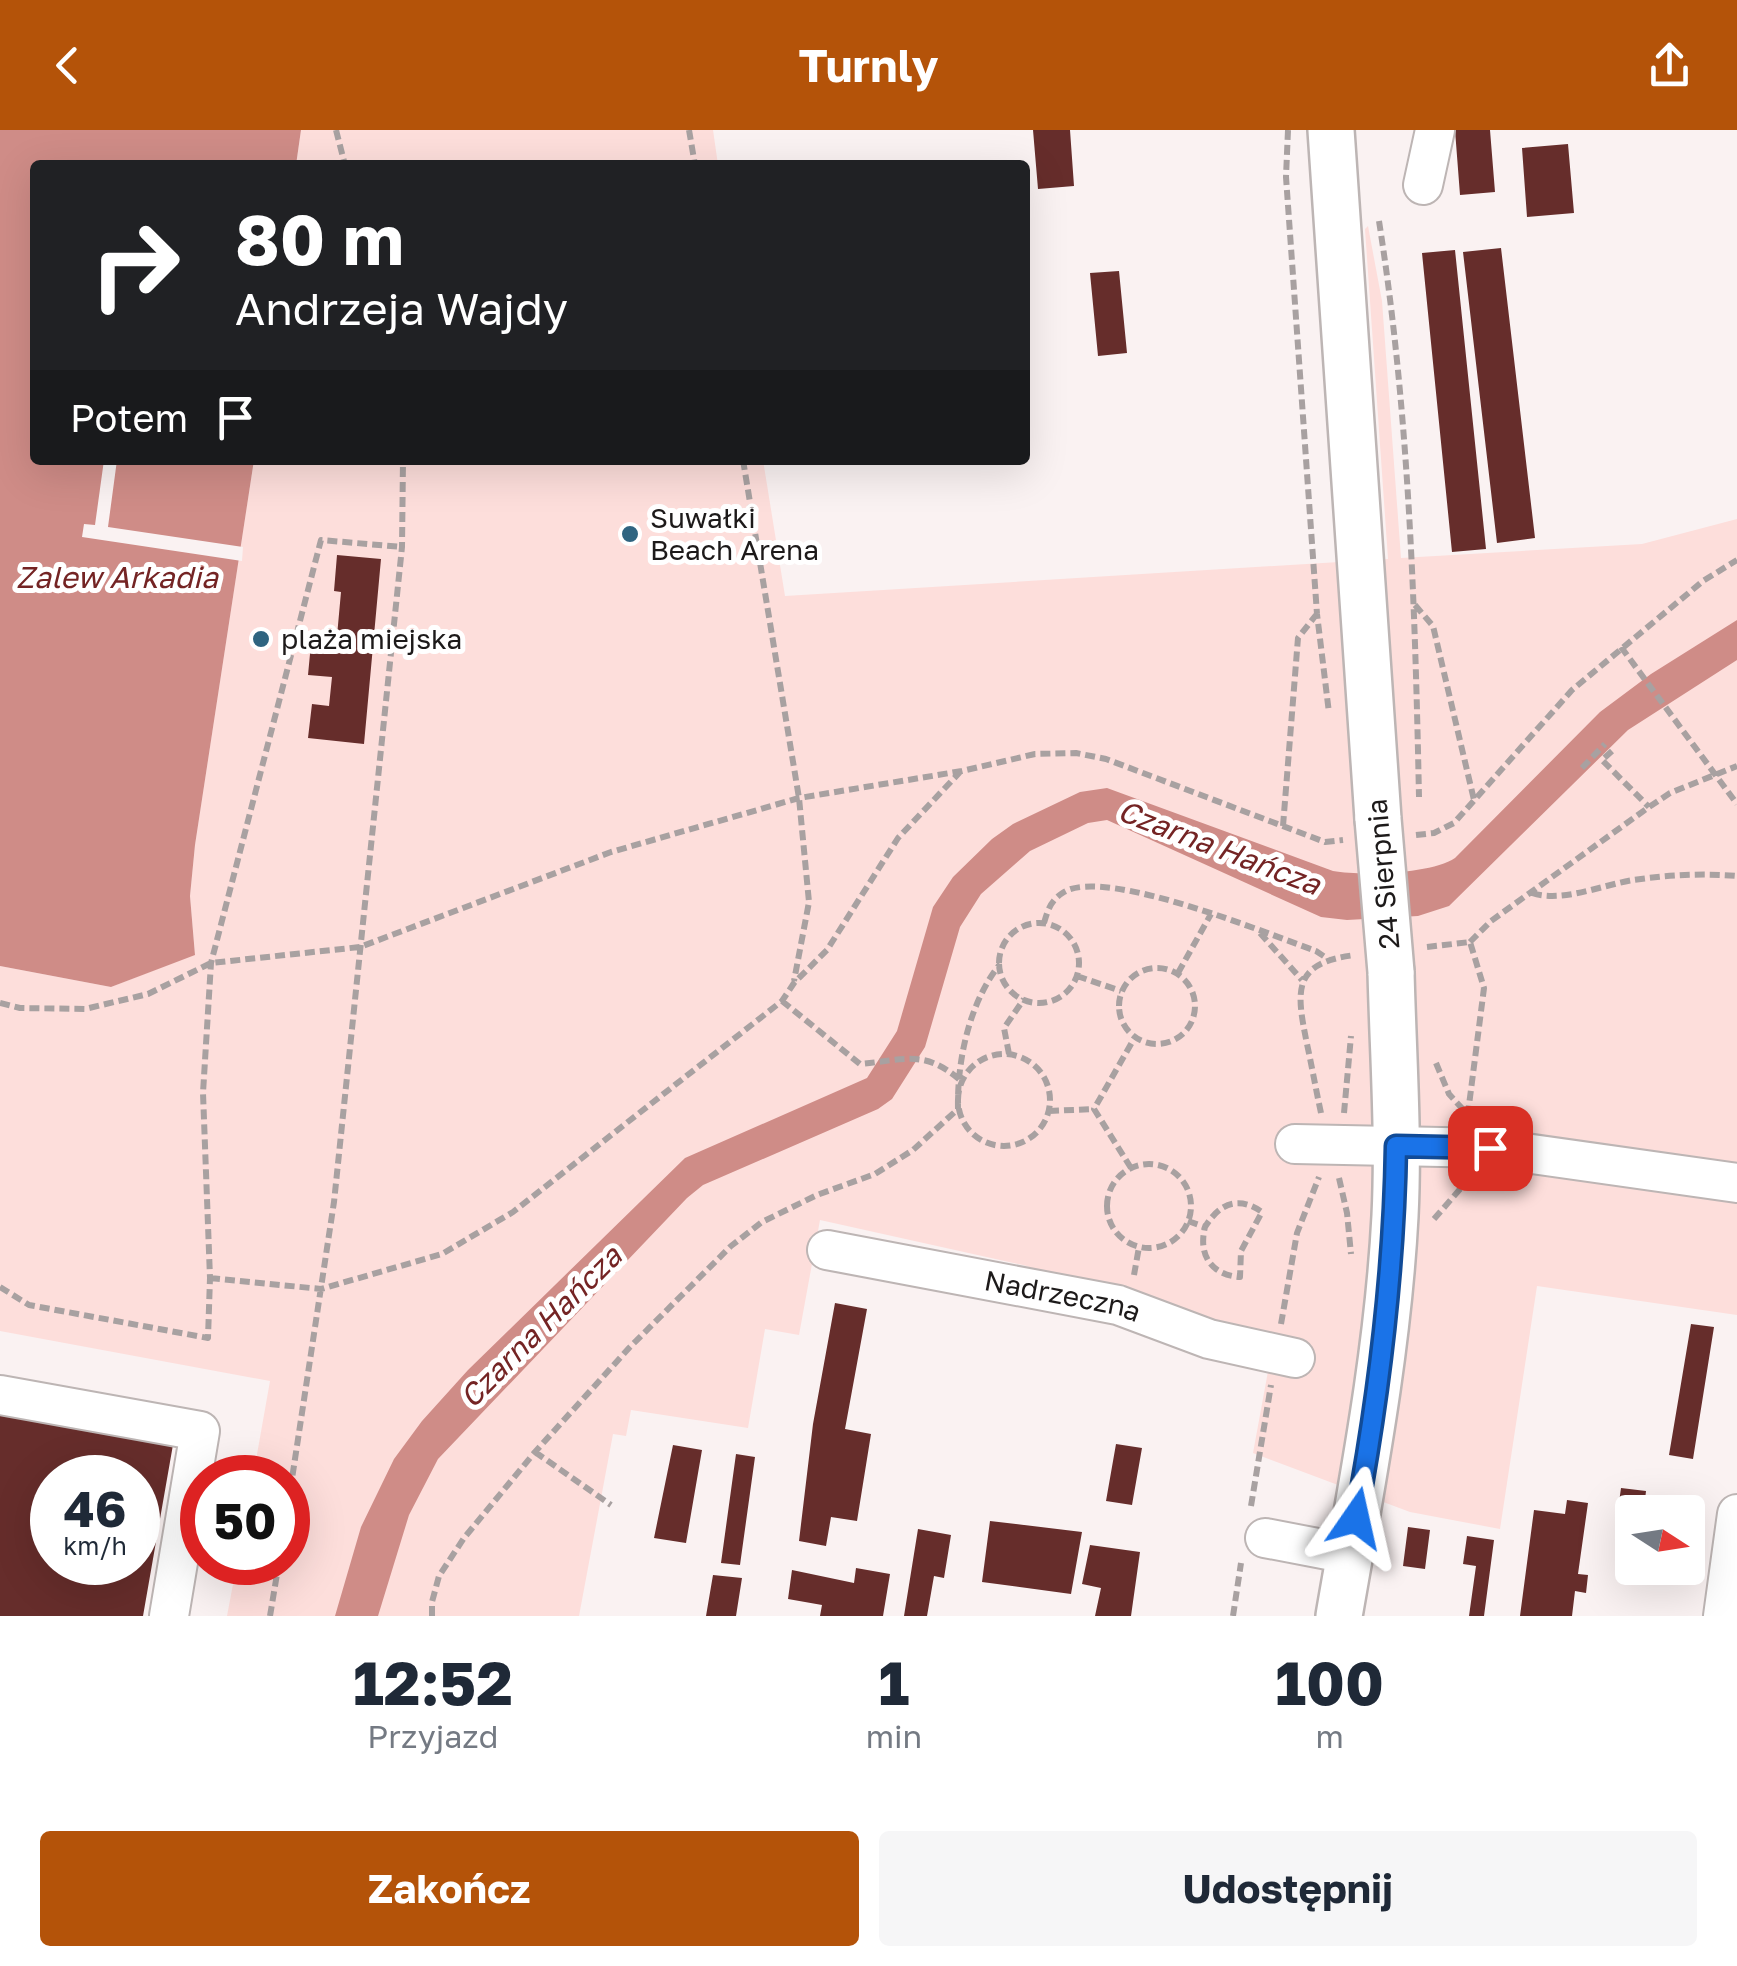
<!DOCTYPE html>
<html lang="pl">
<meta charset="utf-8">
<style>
:root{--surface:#fff;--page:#f6f6f7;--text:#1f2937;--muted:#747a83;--accent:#b45309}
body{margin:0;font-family:"Golos Text",sans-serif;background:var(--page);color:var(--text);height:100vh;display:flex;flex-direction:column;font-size:38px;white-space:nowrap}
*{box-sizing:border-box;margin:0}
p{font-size:32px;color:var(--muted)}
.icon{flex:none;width:55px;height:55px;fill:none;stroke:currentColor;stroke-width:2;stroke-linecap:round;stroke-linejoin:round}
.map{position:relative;height:1486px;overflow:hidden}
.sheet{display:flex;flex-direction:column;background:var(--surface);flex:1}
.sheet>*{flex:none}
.guide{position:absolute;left:30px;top:30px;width:1000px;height:305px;border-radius:10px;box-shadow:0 10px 40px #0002;background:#202124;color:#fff;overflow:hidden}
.needle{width:65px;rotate:102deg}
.buttons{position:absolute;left:1615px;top:1365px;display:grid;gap:20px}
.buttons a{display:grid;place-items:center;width:90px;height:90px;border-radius:10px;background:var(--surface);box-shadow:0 10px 40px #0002;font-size:50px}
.speed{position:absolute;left:30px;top:1325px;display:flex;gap:20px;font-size:50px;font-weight:700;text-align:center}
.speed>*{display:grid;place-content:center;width:130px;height:130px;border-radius:50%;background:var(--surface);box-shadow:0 10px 40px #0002;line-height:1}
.speed small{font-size:25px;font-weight:400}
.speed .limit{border:15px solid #d22;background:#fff;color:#111}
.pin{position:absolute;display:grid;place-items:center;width:85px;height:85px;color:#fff;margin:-42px;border-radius:20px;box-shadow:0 5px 15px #0006}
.me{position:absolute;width:110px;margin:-55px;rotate:11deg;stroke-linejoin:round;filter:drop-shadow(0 0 8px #0008)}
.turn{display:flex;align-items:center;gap:35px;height:210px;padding:0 40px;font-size:45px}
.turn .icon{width:130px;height:130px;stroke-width:2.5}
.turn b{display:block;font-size:70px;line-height:85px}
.then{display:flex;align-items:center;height:95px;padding:0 40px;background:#0003;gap:20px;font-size:38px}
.eta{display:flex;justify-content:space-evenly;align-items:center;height:170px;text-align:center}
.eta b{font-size:60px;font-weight:700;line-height:70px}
.primary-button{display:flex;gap:20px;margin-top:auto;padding:20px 40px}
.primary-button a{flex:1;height:115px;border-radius:10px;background:var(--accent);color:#fff;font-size:40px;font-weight:700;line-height:115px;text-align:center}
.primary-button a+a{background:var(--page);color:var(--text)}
header{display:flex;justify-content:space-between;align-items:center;height:130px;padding:0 40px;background:var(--accent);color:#fff;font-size:45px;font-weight:700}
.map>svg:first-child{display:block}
.green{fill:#fddedb}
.water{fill:#cf8c87}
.pier{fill:#faf2f2}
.building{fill:#662d2b;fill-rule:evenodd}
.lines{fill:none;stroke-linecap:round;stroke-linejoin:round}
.minor-casing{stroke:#bdb5b4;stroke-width:42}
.major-casing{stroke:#bdb5b4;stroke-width:50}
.path{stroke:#a8a1a1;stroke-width:6;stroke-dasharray:10 5;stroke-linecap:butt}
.minor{stroke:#fff;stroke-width:38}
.major{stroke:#fff;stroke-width:45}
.major-bridge-casing{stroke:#bdb5b4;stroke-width:50;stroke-linecap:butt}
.major-bridge{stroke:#fff;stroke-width:45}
.route-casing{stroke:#114b97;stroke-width:25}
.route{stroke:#1a73e8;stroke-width:18}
.poi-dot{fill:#2f6480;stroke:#fff;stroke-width:4}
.labels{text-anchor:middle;stroke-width:10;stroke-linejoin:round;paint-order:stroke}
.poi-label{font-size:28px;fill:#1d1a1a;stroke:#fff;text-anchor:start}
.street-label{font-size:28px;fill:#1d1a1a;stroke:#fff}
.water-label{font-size:30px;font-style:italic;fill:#742424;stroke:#fff}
</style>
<header><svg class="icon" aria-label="back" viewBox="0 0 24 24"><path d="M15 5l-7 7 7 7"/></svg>Turnly<svg class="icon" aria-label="share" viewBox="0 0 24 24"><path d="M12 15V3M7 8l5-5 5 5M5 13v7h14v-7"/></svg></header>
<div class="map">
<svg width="1737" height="1486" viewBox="0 0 1737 1486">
<rect width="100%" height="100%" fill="#faf2f2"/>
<path class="green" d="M 301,0 L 713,0 L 718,35 L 296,35 Z
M 1368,96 L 1382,171 L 1401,428 L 1642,414 L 1737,389 L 1737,1185 L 1537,1156 L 1500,1399 L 1410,1382 L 1253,1323 L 1273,1214 L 1023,1135 L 820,1090 L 799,1205 L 765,1199 L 748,1298 L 631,1280 L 626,1306 L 613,1304 L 579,1486 L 227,1486 L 237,1433 L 288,1432 L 288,1348 L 253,1347 L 270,1251 L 0,1201 L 0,836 L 111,857 L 195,824 L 190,766 L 195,715 L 254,330 L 763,330 L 785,466 L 1388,429 L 1365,99 Z"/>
<path class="water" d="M 0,0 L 301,0 L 296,35 L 35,35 L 35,330 L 254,330 L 195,715 L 190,766 L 195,825 L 111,857 L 0,836 Z
M 1737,490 L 1737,530 L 1628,600 L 1449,776 L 1418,786 L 1347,790 L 1321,787 L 1107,690 L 1088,693 L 1030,721 L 981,764 L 960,797 L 925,917 L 892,969 L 878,979 L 703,1055 L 687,1068 L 438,1329 L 409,1385 L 378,1486 L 335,1486 L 361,1397 L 394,1329 L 422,1291 L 468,1240 L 685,1028 L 867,948 L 897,901 L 933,777 L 953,747 L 992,709 L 1013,694 L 1080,662 L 1107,658 L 1333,741 C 1361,746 1432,744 1455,728 L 1600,582 L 1651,544 Z"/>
<path class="pier" d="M 104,330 L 117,330 L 108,397 L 243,417 L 242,431 L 82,407 L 84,394 L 95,395 Z"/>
<path class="building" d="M 1033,0 L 1070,0 L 1074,56 L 1038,59 Z
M 1455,0 L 1490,0 L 1495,62 L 1460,65 Z
M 1568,14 L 1574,83 L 1527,87 L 1522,18 Z
M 1501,118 L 1535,408 L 1497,413 L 1463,122 Z
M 1455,120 L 1486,419 L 1452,422 L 1422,123 Z
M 1119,141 L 1127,223 L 1098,226 L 1090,143 Z
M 337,425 L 381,429 L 364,614 L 308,608 L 312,574 L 329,576 L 332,547 L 308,545 L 312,503 L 337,506 L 341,462 L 334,461 Z
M 835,1173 L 867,1179 L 845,1299 L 871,1304 L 857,1391 L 831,1387 L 826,1416 L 799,1411 L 813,1294 Z
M 1691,1194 L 1714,1197 L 1693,1329 L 1669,1325 Z
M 0,1278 L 174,1309 L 143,1486 L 0,1486 ZM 52,1348 L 138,1348 L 138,1432 L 52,1432 Z
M 1116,1314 L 1142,1318 L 1132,1375 L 1106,1371 Z
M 673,1315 L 702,1320 L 686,1413 L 654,1408 Z
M 736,1324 L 755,1327 L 740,1435 L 721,1433 Z
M 1621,1358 L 1646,1361 L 1644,1379 L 1655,1382 L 1632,1382 L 1632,1395 L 1616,1394 Z
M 1567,1370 L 1588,1373 L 1578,1444 L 1588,1445 L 1586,1463 L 1575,1461 L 1572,1486 L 1520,1486 L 1534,1380 L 1565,1384 Z
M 990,1391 L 1082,1402 L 1071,1464 L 982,1452 Z
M 1408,1397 L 1430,1400 L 1425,1439 L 1403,1436 Z
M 918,1399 L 951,1405 L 944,1448 L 934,1446 L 927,1486 L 904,1486 Z
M 1467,1406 L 1494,1410 L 1484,1486 L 1469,1486 L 1476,1436 L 1463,1434 Z
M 1090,1415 L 1140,1422 L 1131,1486 L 1095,1486 L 1101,1458 L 1082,1454 Z
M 856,1438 L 890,1444 L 883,1486 L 820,1486 L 822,1475 L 788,1469 L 792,1440 L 854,1453 Z
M 713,1445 L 742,1448 L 736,1486 L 706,1486 Z"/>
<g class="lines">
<defs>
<g id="minor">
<path d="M 1423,55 L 1435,0"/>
<path d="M 1295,1014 L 1490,1018 L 1737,1053"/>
<path id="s1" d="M 827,1120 L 1118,1175 L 1209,1209 L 1295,1228"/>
<path d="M 0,1265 L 200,1301 L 169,1486"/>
<path d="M 1265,1408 L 1349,1424"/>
<path d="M 1723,1486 L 1737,1384"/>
</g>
<path id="major" d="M 1331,0 L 1378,689
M 1339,1486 C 1362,1353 1388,1221 1395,1086 C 1399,1005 1393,923 1391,842"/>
</defs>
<use href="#minor" class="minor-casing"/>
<use href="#major" class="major-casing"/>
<path class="path" d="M 336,0 L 345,35
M 689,0 L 695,35
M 1288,0 L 1286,47 L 1317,484 L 1329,583
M 1379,91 C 1409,281 1415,475 1419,667
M 743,330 L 799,668 L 809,772 L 794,851
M 1415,475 L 1433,496 L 1474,670
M 1621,517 L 1737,674
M 1612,621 L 1602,630 L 1649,677
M 1582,638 L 1605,614
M 1283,696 L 1298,508 L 1316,485
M 1416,705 L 1434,703 L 1454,693 L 1572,560 L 1703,451 L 1737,430
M 1532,763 C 1562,773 1602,755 1633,750 C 1668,745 1703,743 1737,746
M 1044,793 C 1048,779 1051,770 1064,762 C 1106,737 1268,804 1316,821 L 1328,829
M999 833a40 40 0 1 1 80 0a40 40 0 1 1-80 0Z
M 1260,803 L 1302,850
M 1470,812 L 1491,791 L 1649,677 L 1670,663 L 1737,636
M 1427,817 L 1470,812 L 1484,858 L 1468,983
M1119 876a38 38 0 1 1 76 0a38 38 0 1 1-76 0Z
M 1178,843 L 1211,784
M 1077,846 L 1121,861
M 782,871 L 860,934 C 904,930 924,919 960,950
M 0,873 L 20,878 L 85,879 L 148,864 L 211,833 L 360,817 L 611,722 L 799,668 L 962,641 L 1035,624 L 1076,623 L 1106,629 L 1325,712 L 1343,710
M958 970a46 46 0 1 1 92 0a46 46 0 1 1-92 0Z
M 1009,924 L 1004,898 L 1024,869
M 1436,933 L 1449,964 L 1468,985
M 1049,981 L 1094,979
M 1321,983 C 1316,960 1312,937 1307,914 C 1296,860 1292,833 1355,825
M 1344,983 L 1351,906
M1107 1076a42 42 0 1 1 84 0a42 42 0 1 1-84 0Z
M 1131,1038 L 1094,979 L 1135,907
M 1339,1048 L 1347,1083 L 1351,1124
M 1434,1089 L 1461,1058 L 1462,1052
M 1188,1091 L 1205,1097 C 1219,1074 1238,1065 1262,1082 L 1241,1121 L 1240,1147 C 1211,1145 1198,1125 1205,1097
M 1134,1145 L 1139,1117
M 210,1148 L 321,1159 L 442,1124 L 513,1082 L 782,871 L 794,853 L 827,820 L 898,708 L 960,642
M 0,1157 L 29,1175 L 208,1208 L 210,1148 L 203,963 L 211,833 L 321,410 L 402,417
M 1281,1194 L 1297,1103 L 1319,1047
M 535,1322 L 611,1375
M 288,1375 L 334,1072 L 402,417 L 403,330
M 1251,1376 L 1271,1255
M 270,1486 L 279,1432
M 432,1486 L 432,1472 L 439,1446 L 464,1408 L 535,1322 L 629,1218 L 731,1116 L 762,1092 L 817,1065 L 875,1044 L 913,1020 L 958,979 C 957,931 969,873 1000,834
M 1233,1486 L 1241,1433"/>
<use href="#minor" class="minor"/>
<use href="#major" class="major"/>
<defs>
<path id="major-bridge" d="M 1378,689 L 1391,842"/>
</defs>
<use href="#major-bridge" class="major-bridge-casing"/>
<use href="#major-bridge" class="major-bridge"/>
</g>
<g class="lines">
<defs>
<path id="route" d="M 1356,1388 C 1379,1265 1394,1141 1396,1016 L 1490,1018"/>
</defs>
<use href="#route" class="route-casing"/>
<use href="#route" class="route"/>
</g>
<g class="poi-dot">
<circle cx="630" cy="404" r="10"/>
<circle cx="261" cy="509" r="10"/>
</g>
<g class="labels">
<g class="poi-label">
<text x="650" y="398">Suwałki<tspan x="650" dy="32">Beach Arena</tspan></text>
<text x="281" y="519">plaża miejska</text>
</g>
<g class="street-label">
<text transform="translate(1383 744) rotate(-95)" y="10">24 Sierpnia</text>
<text dy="10" stroke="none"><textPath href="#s1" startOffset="240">Nadrzeczna</textPath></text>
</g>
<g class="water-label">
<text x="117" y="458">Zalew Arkadia</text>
<text transform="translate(1219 718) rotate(21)" y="10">Czarna Hańcza</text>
<text transform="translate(541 1197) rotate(-45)" y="10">Czarna Hańcza</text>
</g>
</g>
</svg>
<div class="buttons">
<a><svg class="needle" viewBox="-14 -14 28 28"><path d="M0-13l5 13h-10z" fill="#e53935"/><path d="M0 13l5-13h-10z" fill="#747a83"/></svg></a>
</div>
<div class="speed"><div>46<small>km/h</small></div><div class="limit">50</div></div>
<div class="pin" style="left:1490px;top:1018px;background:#d93025"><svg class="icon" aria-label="arrive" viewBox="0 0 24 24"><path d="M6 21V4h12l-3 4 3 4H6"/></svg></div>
<svg class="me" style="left:1356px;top:1388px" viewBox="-20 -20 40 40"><path d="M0-17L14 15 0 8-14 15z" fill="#1a73e8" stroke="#fff" stroke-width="4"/></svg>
<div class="guide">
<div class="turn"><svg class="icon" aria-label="right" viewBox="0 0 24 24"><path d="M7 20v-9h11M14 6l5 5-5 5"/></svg><div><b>80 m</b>Andrzeja Wajdy</div></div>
<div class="then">Potem<svg class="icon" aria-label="arrive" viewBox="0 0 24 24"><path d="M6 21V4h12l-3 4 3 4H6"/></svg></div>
</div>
</div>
<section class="sheet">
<div class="eta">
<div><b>12:52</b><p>Przyjazd</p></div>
<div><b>1</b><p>min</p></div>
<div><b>100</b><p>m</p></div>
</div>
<div class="primary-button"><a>Zakończ</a><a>Udostępnij</a></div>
</section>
